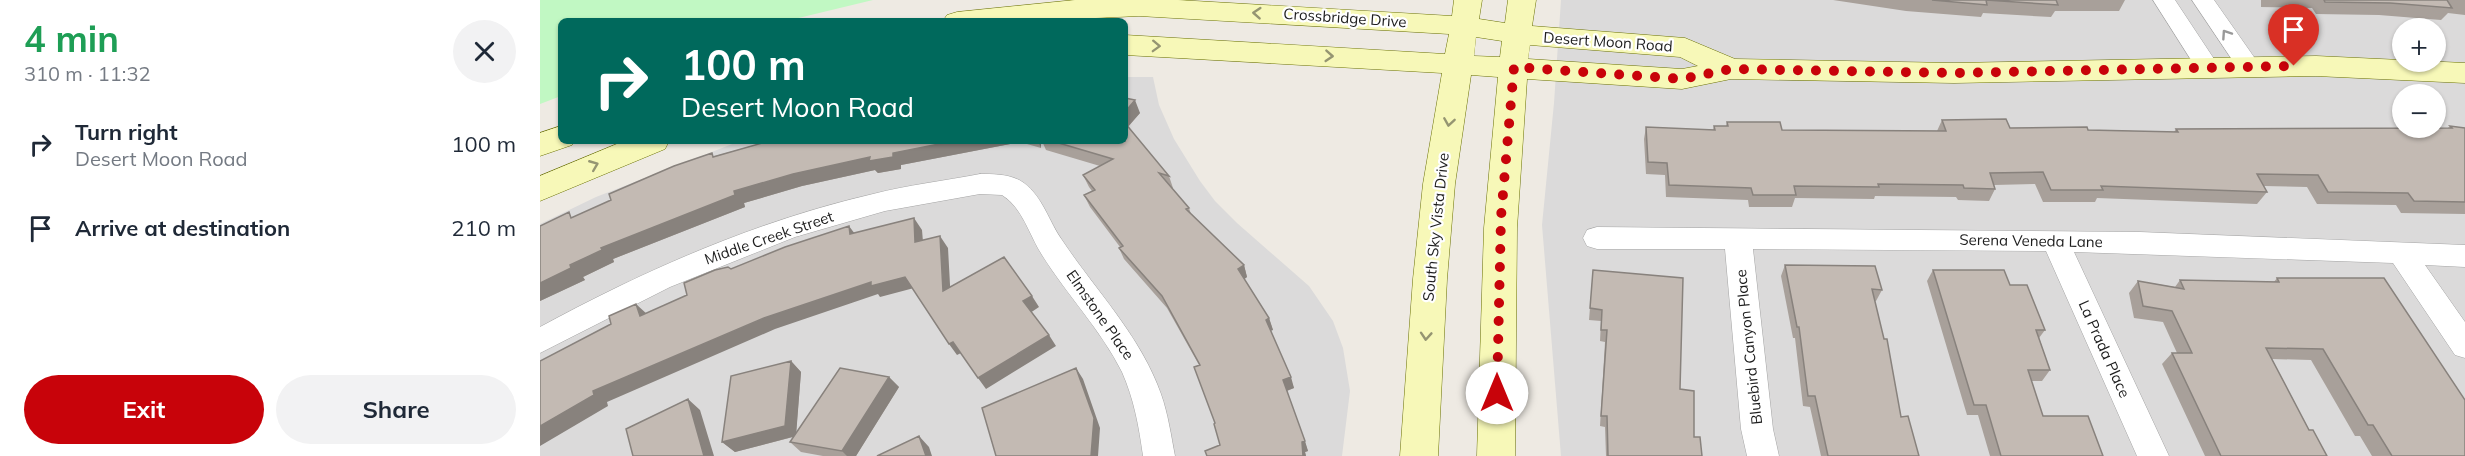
<!DOCTYPE html>
<meta charset="utf-8">
<style>
:root{--surface:#fff;--page:#f2f2f3;--text:#1f2937;--muted:#747a83;--accent:#c8030a}
body{margin:0;font-family:Mulish,sans-serif;background:var(--page);color:var(--text);height:100vh;display:flex;flex-direction:column;font-size:22px;white-space:nowrap}
*{box-sizing:border-box;margin:0}
p{font-size:20px;color:var(--muted)}
.icon{flex:none;width:33px;height:33px;fill:none;stroke:currentColor;stroke-width:2;stroke-linecap:round;stroke-linejoin:round}
.map{position:relative;flex:1;overflow:hidden}
.drawer{display:flex;flex-direction:column;background:var(--surface);width:540px}
.drawer>*{flex:none}
.hud{position:absolute;left:18px;top:18px;width:570px;height:126px;border-radius:9px;box-shadow:0 2px 4px #0004;background:#00695c;color:#fff;overflow:hidden}
.tools{position:absolute;left:1852px;top:18px;display:grid;gap:12px}
.tools a{display:grid;place-items:center;width:54px;height:54px;border-radius:50%;background:var(--surface);box-shadow:0 2px 4px #0004;font-size:30px}
.pin{position:absolute;display:grid;place-items:center;width:51px;height:51px;color:#fff;margin:-62px -26px;border-radius:50% 50% 50% 0;rotate:-45deg;box-shadow:0 0 6px #0007}
.pin .icon{rotate:45deg}
.me{position:absolute;width:66px;margin:-33px;rotate:0deg;stroke-linejoin:round;filter:drop-shadow(0 0 4px #0008)}
.turn{display:flex;align-items:center;gap:21px;height:126px;padding:0 24px;font-size:27px}
.turn .icon{width:78px;height:78px;stroke-width:2.5}
.turn b{display:block;font-size:42px;line-height:51px}
.round{display:grid;place-items:center;flex:none;width:63px;height:63px;border-radius:32px;background:var(--page)}
.headline{display:flex;align-items:center;justify-content:space-between;height:102px;padding:0 24px}
h1{font-size:36px;font-weight:700;line-height:45px;color:#1e9e55}
.button{display:flex;gap:12px;margin-top:auto;padding:12px 24px}
.button a{flex:1;height:69px;border-radius:36px;background:var(--accent);color:#fff;font-size:24px;font-weight:700;line-height:69px;text-align:center}
.button a+a{background:var(--page);color:var(--text)}
ul{padding:0;list-style:none}
li{display:flex;align-items:center;gap:18px;height:84px;padding:0 24px}
li div{flex:1}
li b{display:block;font-size:22px}
li em{font-style:normal}
main{display:flex;flex:1;min-height:0}
.map>svg:first-child{display:block}
.residential{fill:#dbdada;fill-rule:evenodd}
.park{fill:#c1f8c3}
.lines{fill:none;stroke-linecap:round;stroke-linejoin:round}
.street-casing{stroke:#a4a4a4;stroke-width:1}
.secondary-casing{stroke:#6b7206;stroke-width:1}
.street{fill:#fff;fill-rule:evenodd}
.secondary{fill:#f7f8b8;fill-rule:evenodd}
.wall{fill:#a8a09a}
.shaded-wall{fill:#88827d}
.building{fill:#c3bab3;stroke:#88827d;stroke-width:1.5}
.oneway{stroke:#959572}
.oneway2{stroke:#999}
.route{stroke:#c8030a;stroke-width:10;stroke-dasharray:0 18}
.labels{text-anchor:middle;stroke-width:4.5;stroke-linejoin:round;paint-order:stroke}
.street-label{font-size:15px;fill:#1d1d1d;stroke:#fff}
</style>
<main>
<section class="drawer">
<div class="headline"><div><h1>4 min</h1><p>310 m · 11:32</p></div><a class="round"><svg class="icon" aria-label="close" viewBox="0 0 24 24"><path d="M6 6l12 12M18 6L6 18"/></svg></a></div>
<ul>
<li><svg class="icon" aria-label="right" viewBox="0 0 24 24"><path d="M7 20v-9h11M14 6l5 5-5 5"/></svg><div><b>Turn right</b><p>Desert Moon Road</p></div><em>100 m</em></li>
<li><svg class="icon" aria-label="arrive" viewBox="0 0 24 24"><path d="M6 21V4h12l-3 4 3 4H6"/></svg><div><b>Arrive at destination</b></div><em>210 m</em></li>
</ul>
<div class="button"><a>Exit</a><a>Share</a></div>
</section>
<div class="map">
<svg width="1925" height="456" viewBox="0 0 1925 456">
<rect width="100%" height="100%" fill="#eeeae3"/>
<path class="residential" d="M 1021,0 L 1925,0 L 1925,456 L 1021,456 L 1002,225 L 1014,103 ZM 1863,28 L 1896,28 L 1896,62 L 1863,62 ZM 1863,94 L 1896,94 L 1896,128 L 1863,128 Z
M 585,77 L 613,77 L 619,105 L 634,139 L 660,181 L 675,201 L 697,223 L 769,286 L 793,321 L 803,348 L 810,391 L 802,456 L 0,456 L 0,224 L 56,197 L 200,141 L 585,141 Z"/>
<path class="park" d="M 0,0 L 333,0 L 246,21 L 21,21 L 21,96 L 0,104 Z"/>
<g class="lines">
<defs>
<path id="street" d="M 1613,0 L 1635,0 L 1680,68 L 1676,74 L 1668,76 L 1660,74 Z
M 1652,0 L 1674,0 L 1721,67 L 1717,73 L 1709,75 L 1701,73 Z
M 440,174 C 454,174 472,174 484,183 C 503,197 509,222 522,240 C 556,291 600,335 621,394 C 628,414 631,435 635,456 L 603,456 C 599,427 594,399 582,372 C 561,330 527,295 502,255 C 489,235 483,208 462,195 L 440,194 L 345,211 L 255,237 L 130,287 L 0,353 L 0,327 C 105,270 216,221 333,194 C 368,185 404,181 440,174 Z
M 1057,227 L 1600,232 L 1925,245 L 1925,267 L 1885,265 L 1925,322 L 1925,358 L 1915,355 L 1853,263 L 1534,252 L 1629,456 L 1597,456 L 1506,251 L 1213,249 L 1233,429 L 1239,456 L 1207,456 L 1201,429 L 1185,249 L 1057,249 L 1047,246 L 1043,238 L 1047,230 Z"/>
<path id="secondary" d="M 535,0 L 638,0 L 912,16 L 914,0 L 942,0 L 939,19 L 965,23 L 968,0 L 996,0 L 992,26 L 1145,38 L 1195,59 L 1414,63 L 1776,56 L 1925,63 L 1925,83 L 1776,76 L 1414,83 L 1191,79 L 1142,89 L 987,79 L 977,228 L 975,456 L 937,456 L 944,228 L 958,77 L 931,75 L 915,184 L 907,279 L 898,456 L 860,456 L 873,279 L 883,184 L 902,73 L 585,55 L 585,35 L 905,54 L 909,34 L 599,16 L 491,21 L 403,21 L 407,15 L 417,12 ZM 936,37 L 962,41 L 960,57 L 934,56 ZM 990,45 L 1140,57 L 1158,66 L 1142,69 L 988,59 Z
M 21,126 L 21,141 L 34,141 L 32,145 L 0,156 L 0,133 Z
M 84,141 L 129,141 L 125,149 L 0,201 L 0,176 Z"/>
</defs>
<use href="#street" class="street-casing"/>
<use href="#secondary" class="secondary-casing"/>
<use href="#street" class="street"/>
<use href="#secondary" class="secondary"/>
</g>
<path class="wall" d="M 1293,0 L 1585,0 L 1579,11 L 1515,11 L 1511,17 L 1443,13 L 1441,17 L 1366,11 Z
M 1721,0 L 1925,0 L 1925,15 L 1908,13 L 1901,20 L 1839,15 L 1776,14 L 1772,8 L 1721,7 Z
M 585,98 L 600,113 L 588,127 L 629,176 L 633,188 L 632,188 L 649,208 L 651,214 L 704,265 L 707,277 L 704,279 L 729,318 L 733,330 L 730,331 L 754,388 L 747,391 L 768,451 L 765,452 L 766,456 L 667,456 L 680,445 L 675,423 L 659,365 L 627,308 L 584,259 L 579,248 L 580,247 L 550,207 L 544,195 L 552,191 L 549,187 L 543,175 L 560,166 L 506,150 L 502,141 L 585,141 Z
M 1402,120 L 1470,128 L 1634,132 L 1636,129 L 1908,128 L 1910,126 L 1925,128 L 1925,214 L 1861,213 L 1856,205 L 1777,204 L 1767,187 L 1724,186 L 1727,192 L 1717,204 L 1557,198 L 1555,202 L 1503,202 L 1495,184 L 1454,185 L 1455,189 L 1449,201 L 1418,200 L 1416,197 L 1335,196 L 1334,199 L 1255,198 L 1252,207 L 1209,207 L 1208,200 L 1126,197 L 1125,175 L 1106,174 L 1104,139 L 1106,127 L 1173,130 L 1174,126 L 1186,126 L 1187,122 L 1242,130 L 1397,131 Z
M 226,141 L 501,141 L 501,148 L 480,142 L 361,165 L 361,169 L 338,173 L 335,170 L 262,186 L 204,203 L 205,207 L 73,259 L 74,262 L 43,277 L 45,280 L 0,301 L 0,226 L 34,217 L 175,156 L 226,142 Z
M 1245,265 L 1342,290 L 1336,301 L 1335,301 L 1361,417 L 1379,456 L 1281,456 L 1270,407 L 1263,406 L 1255,338 L 1253,338 L 1241,276 Z
M 1053,270 L 1140,389 L 1154,437 L 1162,456 L 1066,456 L 1065,427 L 1060,426 L 1065,342 L 1060,341 L 1061,321 L 1049,320 Z
M 1393,270 L 1470,285 L 1505,330 L 1499,338 L 1510,370 L 1502,381 L 1491,381 L 1503,416 L 1563,456 L 1450,456 L 1438,415 L 1427,415 L 1387,281 Z
M 1737,278 L 1925,456 L 1832,456 L 1820,436 L 1815,436 L 1771,360 L 1732,359 L 1769,430 L 1787,456 L 1665,456 L 1622,364 L 1632,353 L 1637,353 L 1623,322 L 1594,318 L 1589,293 L 1598,281 L 1635,287 L 1640,280 L 1734,282 Z
M 251,361 L 261,372 L 256,433 L 349,377 L 359,387 L 316,456 L 283,456 L 261,452 L 250,442 L 253,437 L 195,452 L 182,442 Z"/>
<path class="shaded-wall" d="M 595,100 L 600,113 L 585,130 L 585,112 Z
M 414,141 L 480,141 L 480,142 L 361,165 L 361,169 L 338,173 L 335,170 L 262,186 L 204,203 L 205,207 L 73,259 L 74,262 L 43,277 L 45,280 L 0,301 L 0,283 L 61,248 L 194,191 L 253,174 L 330,157 Z
M 498,141 L 501,141 L 501,148 Z
M 374,218 L 382,230 L 384,254 L 375,242 Z
M 309,226 L 318,238 L 310,234 Z
M 400,236 L 408,248 L 411,303 L 403,291 Z
M 704,265 L 707,277 L 702,281 L 698,269 Z
M 365,277 L 374,288 L 340,297 L 338,294 L 235,329 L 67,402 L 68,406 L 0,446 L 0,426 L 53,391 L 224,318 L 331,282 Z
M 492,296 L 499,307 L 490,313 L 483,301 Z
M 96,304 L 108,315 L 100,316 Z
M 729,318 L 733,330 L 729,331 L 726,320 Z
M 509,335 L 516,346 L 446,389 L 438,378 Z
M 413,342 L 421,353 L 417,355 L 409,344 Z
M 251,361 L 261,372 L 256,436 L 195,452 L 182,442 Z
M 536,368 L 543,379 L 560,428 L 558,456 L 551,456 Z
M 349,377 L 359,387 L 316,456 L 307,456 L 302,451 Z
M 751,377 L 754,388 L 746,391 L 743,380 Z
M 148,399 L 160,410 L 174,456 L 164,456 Z
M 379,436 L 389,447 L 392,456 L 386,456 Z
M 765,441 L 768,451 L 765,452 L 766,456 L 763,456 L 762,442 Z"/>
<path class="building" d="M 1392,0 L 1516,0 L 1518,5 L 1446,0 L 1447,5 Z
M 1784,0 L 1907,0 L 1912,8 L 1850,3 L 1785,2 Z
M 585,98 L 595,100 L 585,112 Z
M 1466,119 L 1470,128 L 1547,127 L 1548,130 L 1638,132 L 1636,129 L 1912,128 L 1910,126 L 1925,128 L 1925,202 L 1874,201 L 1868,193 L 1788,192 L 1778,175 L 1717,174 L 1727,192 L 1561,186 L 1563,190 L 1511,190 L 1503,172 L 1450,173 L 1455,189 L 1424,188 L 1423,185 L 1338,184 L 1339,187 L 1254,186 L 1256,195 L 1213,195 L 1211,188 L 1129,185 L 1127,163 L 1108,162 L 1106,127 L 1175,130 L 1174,126 L 1188,126 L 1187,122 L 1240,122 L 1242,130 L 1406,131 L 1402,120 Z
M 585,123 L 629,176 L 619,173 L 649,208 L 646,209 L 704,265 L 698,269 L 729,318 L 726,320 L 751,377 L 743,380 L 765,441 L 762,442 L 763,456 L 667,456 L 665,451 L 680,445 L 674,424 L 675,423 L 654,367 L 660,365 L 622,296 L 579,248 L 583,246 L 544,195 L 555,190 L 543,175 L 573,159 L 512,141 L 585,141 Z
M 226,141 L 414,141 L 353,153 L 353,157 L 329,161 L 330,157 L 253,174 L 194,191 L 195,195 L 61,248 L 62,250 L 30,265 L 31,268 L 0,283 L 0,226 L 29,212 L 31,218 L 71,200 L 69,194 L 134,166 L 172,153 L 173,157 L 226,142 Z
M 374,218 L 375,242 L 400,236 L 403,291 L 464,257 L 492,296 L 483,301 L 509,335 L 438,378 L 413,342 L 409,344 L 365,277 L 331,286 L 331,282 L 224,318 L 53,391 L 54,395 L 0,426 L 0,361 L 71,324 L 69,316 L 96,304 L 100,316 L 147,295 L 144,283 L 175,270 L 188,267 L 191,269 L 245,247 L 309,226 L 310,234 Z
M 1245,265 L 1335,266 L 1342,290 L 1332,289 L 1344,339 L 1347,339 L 1361,417 L 1368,416 L 1379,456 L 1288,456 L 1275,396 L 1268,396 L 1259,327 L 1257,327 Z
M 1053,270 L 1143,278 L 1140,389 L 1154,391 L 1154,437 L 1160,437 L 1162,456 L 1068,456 L 1067,416 L 1061,416 L 1067,330 L 1061,330 L 1062,310 L 1050,308 Z
M 1393,270 L 1464,270 L 1470,285 L 1487,285 L 1505,330 L 1496,330 L 1510,370 L 1488,370 L 1503,416 L 1548,416 L 1563,456 L 1461,456 L 1446,405 L 1434,405 Z
M 1737,278 L 1844,278 L 1925,400 L 1925,456 L 1852,456 L 1833,425 L 1828,425 L 1783,349 L 1726,348 L 1769,430 L 1773,430 L 1787,456 L 1681,456 L 1632,353 L 1652,353 L 1632,311 L 1603,306 L 1598,281 L 1644,289 L 1640,280 L 1739,282 Z
M 251,361 L 245,426 L 182,442 L 191,376 Z
M 300,368 L 349,377 L 302,451 L 250,442 Z
M 536,368 L 554,418 L 551,456 L 456,456 L 442,408 Z
M 148,399 L 164,456 L 93,456 L 86,429 Z
M 379,436 L 386,456 L 337,456 Z"/>
<defs><path id="oneway-chevron" d="M-2-3.5L2.5 0L-2 3.5" fill="none" stroke-width="1.6" stroke-linecap="round" stroke-linejoin="round" transform="scale(1.5)"/></defs>
<g class="oneway">
<use href="#oneway-chevron" transform="translate(717 13) rotate(-176)"/>
<use href="#oneway-chevron" transform="translate(616 46) rotate(2)"/>
<use href="#oneway-chevron" transform="translate(789 56) rotate(4)"/>
<use href="#oneway-chevron" transform="translate(909 122) rotate(99)"/>
<use href="#oneway-chevron" transform="translate(54 165) rotate(-22)"/>
<use href="#oneway-chevron" transform="translate(886 336) rotate(94)"/>
</g>
<use class="oneway2" href="#oneway-chevron" transform="translate(1686 34) rotate(-124)"/>
<g class="lines">
<path class="route" d="M 957,393 L 961,217 L 974,67 L 1142,79 L 1191,69 L 1414,73 L 1754,66"/>
</g>
<g class="labels">
<g class="street-label">
<text transform="translate(805 18) rotate(4)" y="5">Crossbridge Drive</text>
<text transform="translate(1068 42) rotate(4)" y="5">Desert Moon Road</text>
<text transform="translate(896 227) rotate(-84)" y="5">South Sky Vista Drive</text>
<text transform="translate(229 238) rotate(-19)" y="5">Middle Creek Street</text>
<text transform="translate(1491 241) rotate(1)" y="5">Serena Veneda Lane</text>
<text transform="translate(560 315) rotate(55)" y="5">Elmstone Place</text>
<text transform="translate(1209 347) rotate(-96)" y="5">Bluebird Canyon Place</text>
<text transform="translate(1564 349) rotate(66)" y="5">La Prada Place</text>
</g>
</g>
</svg>
<div class="tools">
<a>+</a>
<a>−</a>
</div>
<div class="pin" style="left:1754px;top:66px;background:#d93025"><svg class="icon" aria-label="arrive" viewBox="0 0 24 24"><path d="M6 21V4h12l-3 4 3 4H6"/></svg></div>
<svg class="me" style="left:957px;top:393px" viewBox="-20 -20 40 40"><circle r="19" fill="#fff"/><path d="M0-13L10 11 0 6-10 11z" fill="#c8030a"/></svg>
<div class="hud">
<div class="turn"><svg class="icon" aria-label="right" viewBox="0 0 24 24"><path d="M7 20v-9h11M14 6l5 5-5 5"/></svg><div><b>100 m</b>Desert Moon Road</div></div>
</div>
</div>
</main>
